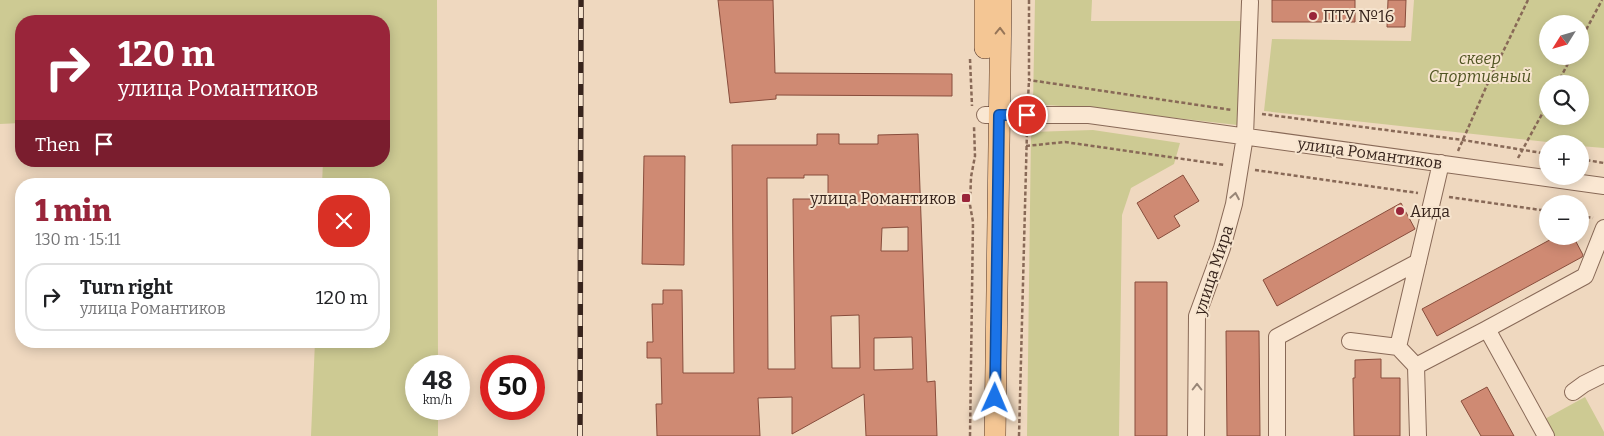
<!DOCTYPE html>
<meta charset="utf-8">
<style>
:root{--surface:#fff;--page:#f2f2f2;--text:#202124;--muted:#757577;--line:#e0e0e0;--accent:#99253a}
body{margin:0;font-family:Bitter,serif;background:var(--page);color:var(--text);height:100vh;display:flex;flex-direction:column;font-size:19px;white-space:nowrap}
*{box-sizing:border-box;margin:0}
p{font-size:16px;color:var(--muted)}
.icon{flex:none;width:28px;height:28px;fill:none;stroke:currentColor;stroke-width:2;stroke-linecap:round;stroke-linejoin:round}
.map{position:relative;flex:1;overflow:hidden}
.panel{position:absolute;left:15px;top:178px;width:375px;height:170px;display:flex;flex-direction:column;background:var(--surface);border-radius:20px;box-shadow:0 2px 12px #0003}
.panel>*{flex:none}
.banner{position:absolute;left:15px;top:15px;width:375px;height:152px;border-radius:20px;box-shadow:0 2px 12px #0003;background:#99253a;color:#fff;overflow:hidden}
.needle{width:32px;rotate:233deg}
.buttons{position:absolute;left:1539px;top:15px;display:grid;gap:10px}
.buttons a{display:grid;place-items:center;width:50px;height:50px;border-radius:50%;background:var(--surface);box-shadow:0 2px 12px #0003;font-size:25px}
.speed{position:absolute;left:405px;top:355px;display:flex;gap:10px;font-size:25px;font-weight:700;text-align:center}
.speed>*{display:grid;place-content:center;width:65px;height:65px;border-radius:50%;background:var(--surface);box-shadow:0 2px 12px #0003;line-height:1}
.speed small{font-size:12px;font-weight:400}
.speed .limit{border:8px solid #d22;background:#fff;color:#111}
.pin{position:absolute;display:grid;place-items:center;width:42px;height:42px;color:#fff;margin:-21px;border:2px solid #fff;border-radius:50%;box-shadow:0 1px 5px #0007}
.me{position:absolute;width:55px;margin:-28px;rotate:1deg;stroke-linejoin:round;filter:drop-shadow(0 0 4px #0008)}
.turn{display:flex;align-items:center;gap:18px;height:105px;padding:0 20px;font-size:22px}
.turn .icon{width:65px;height:65px;stroke-width:2.5}
.turn b{display:block;font-size:35px;line-height:42px}
.then{display:flex;align-items:center;height:48px;padding:0 20px;background:#0003;gap:10px;font-size:19px}
.round{display:grid;place-items:center;flex:none;width:52px;height:52px;border-radius:20px;background:var(--page)}
.head{display:flex;align-items:center;justify-content:space-between;height:85px;padding:0 20px}
h1{font-size:30px;font-weight:800;line-height:38px;color:var(--accent)}
ul{padding:0;list-style:none}
li{display:flex;align-items:center;gap:15px;height:68px;margin:0 10px 8px;padding:0 10px;border:2px solid var(--line);border-radius:20px}
li div{flex:1}
li b{display:block;font-size:19px}
li em{font-style:normal}
.map>svg:first-child{display:block}
.green{fill:#cdca93;fill-rule:evenodd}
.building{fill:#cf8a73;stroke:#884d3c;fill-rule:evenodd}
.lines{fill:none;stroke-linecap:round;stroke-linejoin:round}
.minor-casing{stroke:#886957;stroke-width:18}
.major-casing{stroke:#55382b;stroke-width:22}
.path{stroke:#886957;stroke-width:2.5;stroke-dasharray:4 2.5;stroke-linecap:butt}
.minor{stroke:#fae7d2;stroke-width:16}
.major{stroke:#f4c694;stroke-width:21}
.rail-casing{stroke:#37241c;stroke-width:5.5}
.rail{stroke:#f6e4ce;stroke-width:4;stroke-dasharray:11;stroke-linecap:butt}
.oneway{stroke:#967558}
.oneway2{stroke:#988677}
.route-casing{stroke:#114b97;stroke-width:12}
.route{stroke:#1a73e8;stroke-width:9}
.poi-dot{fill:#99253a;stroke:#f6e4ce;stroke-width:2}
.labels{text-anchor:middle;stroke-width:4;stroke-linejoin:round;paint-order:stroke}
.poi-label{font-size:16px;fill:#37241c;stroke:#f6e4ce;text-anchor:start}
.park-label{font-size:16px;font-style:italic;fill:#505422;stroke:#f6e4ce}
.street-label{font-size:16px;fill:#37241c;stroke:#f6e4ce}
</style>
<div class="map">
<svg width="1604" height="436" viewBox="0 0 1604 436">
<rect width="100%" height="100%" fill="#efd8bf"/>
<path class="green" d="M 0,0 L 437,0 L 438,366 L 416,366 L 416,409 L 438,409 L 438,436 L 311,436 L 315,341 L 384,341 L 384,184 L 322,184 L 323,161 L 384,161 L 384,21 L 21,21 L 21,123 L 0,124 Z
M 1035,0 L 1092,0 L 1091,21 L 1241,21 L 1237,125 L 1088,108 L 1033,104 Z
M 1414,0 L 1604,0 L 1604,148 L 1580,146 L 1580,144 L 1566,144 L 1264,111 L 1272,39 L 1411,41 ZM 1548,24 L 1580,24 L 1580,56 L 1548,56 ZM 1548,84 L 1580,84 L 1580,116 L 1548,116 Z
M 1093,130 L 1180,143 L 1174,164 L 1131,188 L 1122,215 L 1119,436 L 1027,436 L 1031,132 Z
M 1585,397 L 1604,432 L 1604,436 L 1552,436 L 1543,420 Z"/>
<path class="building" d="M 718,0 L 773,0 L 775,73 L 952,74 L 952,96 L 776,95 L 776,99 L 730,103 Z
M 1272,0 L 1355,0 L 1355,22 L 1272,22 Z
M 1388,0 L 1406,0 L 1405,27 L 1387,27 Z
M 817,134 L 839,134 L 839,144 L 878,144 L 878,135 L 918,134 L 927,382 L 935,381 L 937,436 L 866,436 L 864,394 L 792,434 L 792,397 L 758,398 L 760,436 L 657,436 L 656,404 L 662,404 L 661,358 L 647,358 L 647,342 L 653,342 L 652,304 L 663,304 L 663,290 L 682,290 L 683,373 L 734,373 L 732,145 L 817,145 ZM 804,175 L 828,175 L 828,199 L 793,199 L 795,369 L 768,369 L 767,178 L 804,178 ZM 908,227 L 908,251 L 881,251 L 882,228 ZM 859,315 L 860,368 L 832,368 L 831,316 ZM 912,337 L 913,369 L 874,370 L 874,338 Z
M 644,156 L 685,156 L 684,265 L 642,264 Z
M 1183,175 L 1199,201 L 1174,216 L 1180,226 L 1158,239 L 1137,203 Z
M 1401,203 L 1415,229 L 1277,306 L 1263,280 Z
M 1557,236 L 1573,236 L 1583,255 L 1582,257 L 1437,336 L 1422,309 Z
M 1135,282 L 1167,282 L 1167,436 L 1135,436 Z
M 1226,331 L 1259,331 L 1260,436 L 1227,436 Z
M 1381,359 L 1381,378 L 1400,378 L 1400,436 L 1354,436 L 1353,378 L 1355,378 L 1355,360 Z
M 1487,387 L 1514,436 L 1481,436 L 1461,401 Z"/>
<g class="lines">
<defs>
<path id="minor" d="M 985,115 L 1089,115 L 1604,186
M 1441,163 L 1398,347 L 1416,366 L 1487,329 L 1546,436
M 1487,329 L 1585,276 L 1604,228
M 1350,341 L 1398,347
M 1416,366 L 1418,436
M 1573,392 L 1584,384 L 1604,374
M 1196,436 L 1197,316 L 1222,248 L 1234,204 L 1245,136 L 1250,2
M 1277,436 L 1277,337 L 1418,262"/>
<path id="major" d="M 985,48 L 985,0
M 995,436 L 1001,0"/>
</defs>
<use href="#minor" class="minor-casing"/>
<use href="#major" class="major-casing"/>
<path class="path" d="M 1029,0 L 1029,80 L 1232,110
M 1580,41 L 1602,0
M 970,59 L 972,106
M 1557,84 L 1572,56
M 1028,100 L 1029,80
M 1262,114 L 1463,140 L 1548,154
M 1026,146 L 1065,142 L 1225,165
M 1458,151 L 1487,85 L 1528,0
M 1518,158 L 1548,103
M 1580,159 L 1604,163
M 1255,170 L 1418,193
M 1449,197 L 1548,211
M 1580,216 L 1593,218
M 970,436 L 973,222 L 970,205 L 971,177 L 975,156 L 974,126
M 1019,436 L 1027,130"/>
<use href="#minor" class="minor"/>
<use href="#major" class="major"/>
<defs>
<path id="rail" d="M 580,436 L 581,0"/>
</defs>
<use href="#rail" class="rail-casing"/>
<use href="#rail" class="rail"/>
</g>
<defs><path id="oneway-chevron" d="M-2-3.5L2.5 0L-2 3.5" fill="none" stroke-width="1.6" stroke-linecap="round" stroke-linejoin="round" transform="scale(1.25)"/></defs>
<use class="oneway" href="#oneway-chevron" transform="translate(1000 31) rotate(-89)"/>
<g class="oneway2">
<use href="#oneway-chevron" transform="translate(1235 196) rotate(-80)"/>
<use href="#oneway-chevron" transform="translate(1197 387) rotate(-90)"/>
</g>
<g class="lines">
<defs>
<path id="route" d="M 995,398 L 999,115 L 1027,115"/>
</defs>
<use href="#route" class="route-casing"/>
<use href="#route" class="route"/>
</g>
<g class="poi-dot">
<circle cx="1313" cy="16" r="5"/>
<rect x="961" y="193" width="10" height="10" rx="2.5"/>
<circle cx="1400" cy="211" r="5"/>
</g>
<g class="labels">
<g class="poi-label">
<text x="1323" y="22">ПТУ №16</text>
<text x="956" y="204" text-anchor="end">улица Романтиков</text>
<text x="1410" y="217">Аида</text>
</g>
<g class="park-label">
<text x="1480" y="64">сквер<tspan x="1480" dy="18">Спортивный</tspan></text>
</g>
<g class="street-label">
<text transform="translate(1370 153) rotate(8)" y="6">улица Романтиков</text>
<text transform="translate(1213 270) rotate(-72)" y="6">улица Мира</text>
</g>
</g>
</svg>
<div class="buttons">
<a><svg class="needle" viewBox="-14 -14 28 28"><path d="M0-13l5 13h-10z" fill="#e53935"/><path d="M0 13l5-13h-10z" fill="#757577"/></svg></a>
<a><svg class="icon" aria-label="search" viewBox="0 0 24 24"><circle cx="10" cy="10" r="6"/><path d="M15 15l6 6"/></svg></a>
<a>+</a>
<a>−</a>
</div>
<div class="speed"><div>48<small>km/h</small></div><div class="limit">50</div></div>
<div class="pin" style="left:1027px;top:115px;background:#d93025"><svg class="icon" aria-label="arrive" viewBox="0 0 24 24"><path d="M6 21V4h12l-3 4 3 4H6"/></svg></div>
<svg class="me" style="left:995px;top:398px" viewBox="-20 -20 40 40"><path d="M0-17L14 15 0 8-14 15z" fill="#1a73e8" stroke="#fff" stroke-width="4"/></svg>
<div class="banner">
<div class="turn"><svg class="icon" aria-label="right" viewBox="0 0 24 24"><path d="M7 20v-9h11M14 6l5 5-5 5"/></svg><div><b>120 m</b>улица Романтиков</div></div>
<div class="then">Then<svg class="icon" aria-label="arrive" viewBox="0 0 24 24"><path d="M6 21V4h12l-3 4 3 4H6"/></svg></div>
</div>
<section class="panel">
<div class="head"><div><h1>1 min</h1><p>130 m · 15:11</p></div><a class="round" style="background:#d93025;color:#fff"><svg class="icon" aria-label="close" viewBox="0 0 24 24"><path d="M6 6l12 12M18 6L6 18"/></svg></a></div>
<ul>
<li><svg class="icon" aria-label="right" viewBox="0 0 24 24"><path d="M7 20v-9h11M14 6l5 5-5 5"/></svg><div><b>Turn right</b><p>улица Романтиков</p></div><em>120 m</em></li>
</ul>
</section>
</div>
